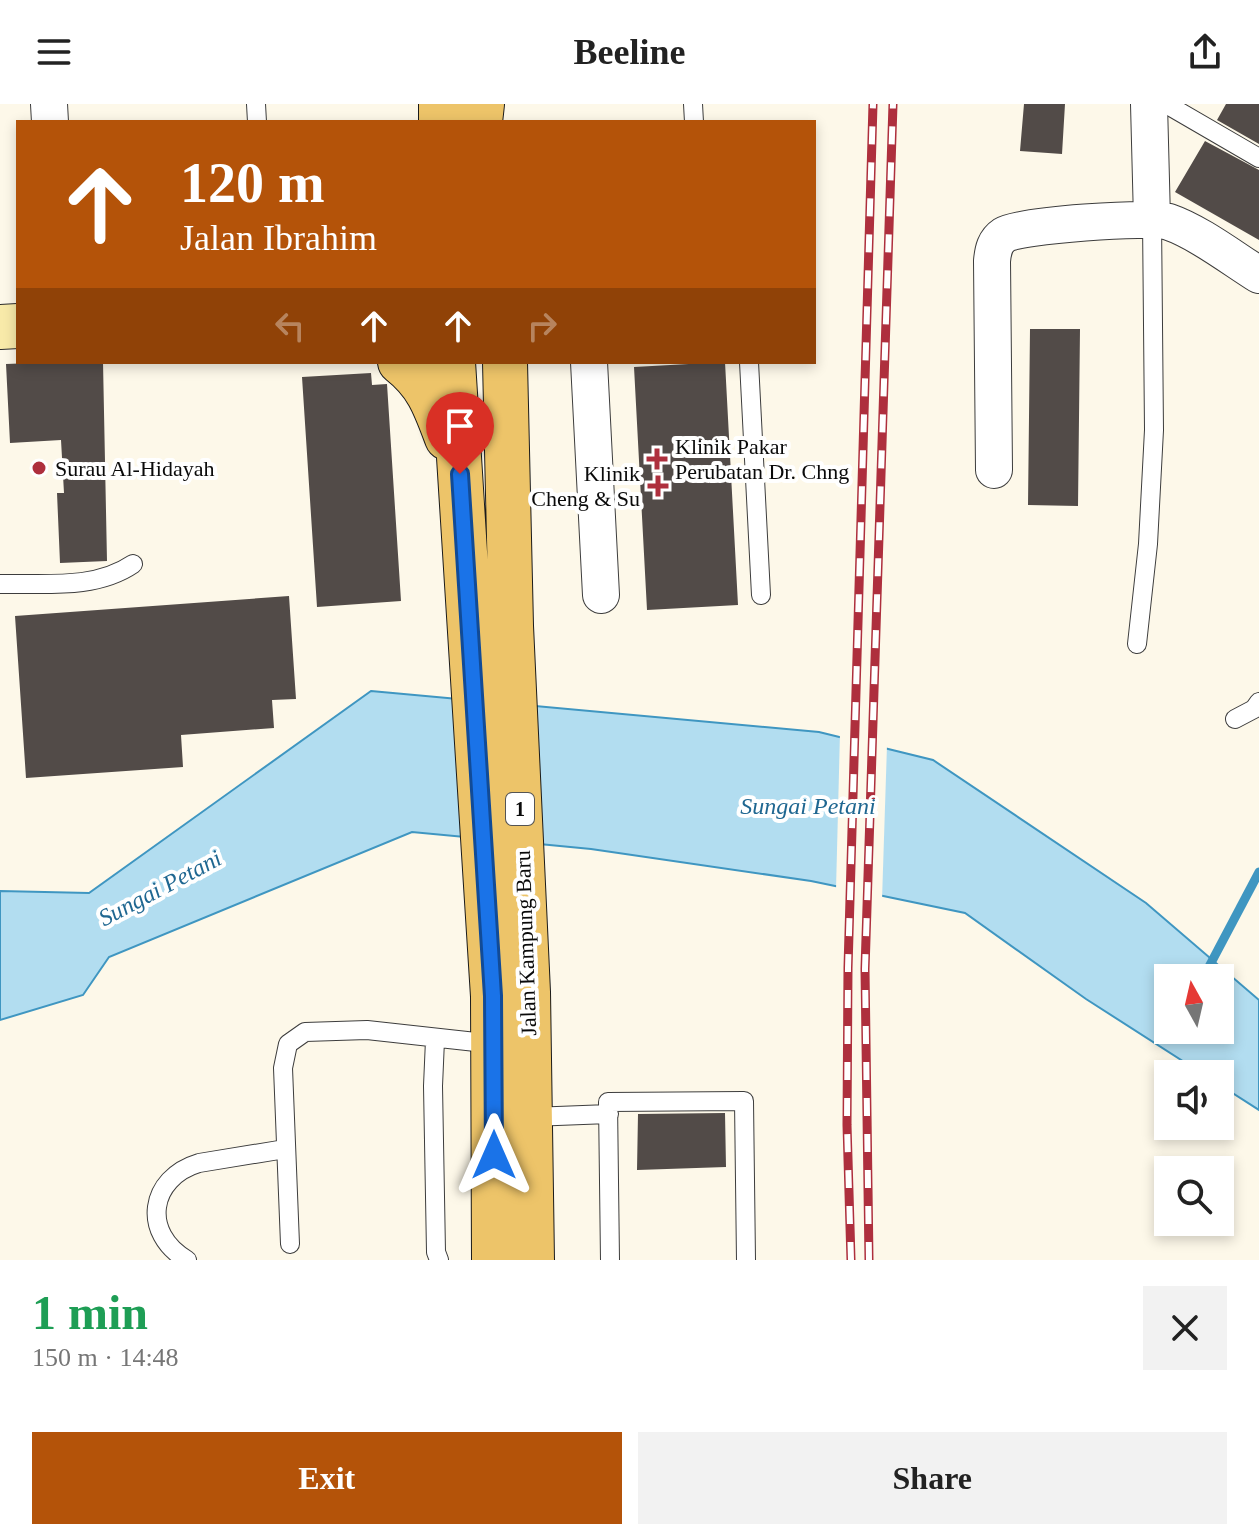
<!DOCTYPE html>
<meta charset="utf-8">
<style>
:root{--surface:#fff;--page:#f2f2f2;--text:#222;--muted:#767676;--accent:#b45309}
body{margin:0;font-family:Georgia,serif;background:var(--page);color:var(--text);height:100vh;display:flex;flex-direction:column;font-size:30px;white-space:nowrap}
*{box-sizing:border-box;margin:0}
p{font-size:26px;color:var(--muted)}
.icon{flex:none;width:44px;height:44px;fill:none;stroke:currentColor;stroke-width:2;stroke-linecap:round;stroke-linejoin:round}
.map{position:relative;height:1156px;overflow:hidden}
.drawer{display:flex;flex-direction:column;background:var(--surface);flex:1}
.drawer>*{flex:none}
.hud{position:absolute;left:16px;top:16px;width:800px;height:244px;border-radius:0px;box-shadow:0 4px 12px #0003;background:#b45309;color:#fff;overflow:hidden}
.needle{width:52px;rotate:352deg}
.fabs{position:absolute;left:1154px;top:860px;display:grid;gap:16px}
.fabs a{display:grid;place-items:center;width:80px;height:80px;border-radius:0px;background:var(--surface);box-shadow:0 4px 12px #0003;font-size:40px}
.pin{position:absolute;display:grid;place-items:center;width:68px;height:68px;color:#fff;margin:-82px -34px;border-radius:50% 50% 50% 0;rotate:-45deg;box-shadow:0 0 8px #0007}
.pin .icon{rotate:45deg}
.me{position:absolute;width:88px;margin:-44px;rotate:0deg;stroke-linejoin:round;filter:drop-shadow(0 0 6px #0008)}
.turn{display:flex;align-items:center;gap:28px;height:168px;padding:0 32px;font-size:36px}
.turn .icon{width:104px;height:104px;stroke-width:2.5}
.turn b{display:block;font-size:56px;line-height:68px}
.lanes{display:flex;align-items:center;height:76px;padding:0 32px;background:#0003;justify-content:center;gap:40px;direction:ltr}
.lanes .off{opacity:.35}
.round{display:grid;place-items:center;flex:none;width:84px;height:84px;border-radius:0px;background:var(--page)}
.headline{display:flex;align-items:center;justify-content:space-between;height:136px;padding:0 32px}
h1{font-size:48px;font-weight:700;line-height:60px;color:#1e9e55}
.button{display:flex;gap:16px;margin-top:auto;padding:16px 32px}
.button a{flex:1;height:92px;border-radius:0px;background:var(--accent);color:#fff;font-size:32px;font-weight:700;line-height:92px;text-align:center}
.button a+a{background:var(--page);color:var(--text)}
header{display:flex;justify-content:space-between;align-items:center;height:104px;padding:0 32px;background:var(--surface);font-size:36px;font-weight:700}
.map>svg:first-child{display:block}
.water{fill:#b2ddf0;stroke:#3f96c1;stroke-width:2;fill-rule:evenodd}
.pier{fill:#fdf8e9}
.lines{fill:none;stroke-linecap:round;stroke-linejoin:round}
.stream{stroke:#3f96c1;stroke-width:9}
.building{fill:#524b48}
.service-casing{stroke:#3d3d3d;stroke-width:20}
.minor-casing{stroke:#3d3d3d;stroke-width:38}
.secondary-casing{stroke:#2c2c2c;stroke-width:46}
.primary-casing{stroke:#1b1b1b;stroke-width:46}
.service{stroke:#fff;stroke-width:18}
.minor{stroke:#fff;stroke-width:36}
.secondary{stroke:#f8eaa9;stroke-width:44}
.primary{stroke:#edc469;stroke-width:44}
.rail-casing{stroke:#ae2f3d;stroke-width:9}
.rail{stroke:#fff;stroke-width:6;stroke-dasharray:18;stroke-linecap:butt}
.route-casing{stroke:#114b97;stroke-width:20}
.route{stroke:#1a73e8;stroke-width:14}
.poi-dot{fill:#ae2f3d;stroke:#fff;stroke-width:3}
.labels{text-anchor:middle;stroke-width:8;stroke-linejoin:round;paint-order:stroke}
.shield{fill:#fff;stroke:#545454;stroke-width:2}
.shield-label{font-size:20px;font-weight:bold;fill:#0a0a0a}
.poi-label{font-size:22px;fill:#0a0a0a;stroke:#fff;text-anchor:start}
.street-label{font-size:22px;fill:#0a0a0a;stroke:#fff}
.water-label{font-size:24px;font-style:italic;fill:#1f6791;stroke:#fff}
</style>
<header><svg class="icon" aria-label="menu" viewBox="0 0 24 24"><path d="M4 6h16M4 12h16M4 18h16"/></svg>Beeline<svg class="icon" aria-label="share" viewBox="0 0 24 24"><path d="M12 15V3M7 8l5-5 5 5M5 13v7h14v-7"/></svg></header>
<div class="map">
<svg width="1259" height="1156" viewBox="0 0 1259 1156">
<rect width="100%" height="100%" fill="#fdf8e9"/>
<path class="water" d="M 371,587 L 819,628 L 933,656 L 1146,799 L 1259,896 L 1259,1006 L 1220,981 L 1220,970 L 1203,970 L 1086,895 L 965,809 L 811,777 L 591,745 L 412,728 L 109,853 L 83,891 L 0,916 L 0,787 L 89,789 ZM 1168,874 L 1220,874 L 1220,926 L 1168,926 Z"/>
<path class="pier" d="M 840,629 L 887,641 L 882,796 L 836,786 Z"/>
<g class="lines">
<path class="stream" d="M 1203,874 L 1259,768"/>
</g>
<path class="building" d="M 1024,0 L 1065,0 L 1062,50 L 1020,47 Z
M 1226,0 L 1259,0 L 1259,40 L 1217,16 Z
M 1205,37 L 1259,66 L 1259,136 L 1175,88 Z
M 1030,225 L 1080,225 L 1078,402 L 1028,401 Z
M 58,258 L 103,258 L 107,457 L 60,459 L 57,389 L 64,389 L 61,336 L 10,339 L 6,260 Z
M 725,258 L 738,501 L 647,506 L 634,263 Z
M 371,269 L 372,281 L 387,280 L 401,497 L 317,503 L 302,273 Z
M 289,492 L 296,595 L 272,596 L 274,624 L 181,631 L 183,663 L 26,674 L 15,512 Z
M 725,1009 L 726,1063 L 637,1066 L 638,1010 Z"/>
<g class="lines">
<defs>
<path id="service" d="M 256,0 L 257,18
M 693,0 L 694,18
M 1166,0 L 1259,54
M 749,258 L 761,491
M 0,480 C 44,479 95,486 133,460
M 1137,540 L 1148,440 L 1154,326 L 1152,115
M 1235,615 L 1254,605 L 1259,598
M 435,936 L 433,982 L 436,1148 L 439,1156
M 531,1013 L 609,1010
M 290,1140 L 283,964 L 288,940 L 305,928 L 367,926 L 494,940
M 187,1156 C 141,1129 149,1074 199,1059 L 285,1045
M 610,1156 L 608,998 L 744,997 L 746,1156"/>
<path id="minor" d="M 49,0 L 50,18
M 1149,0 L 1152,115
M 589,258 L 601,491
M 994,366 L 992,157 C 993,146 995,137 1004,131 C 1018,121 1151,112 1169,118 C 1198,128 1232,154 1259,171"/>
<path id="secondary" d="M 0,223 L 18,222"/>
<path id="primary" d="M 441,0 L 441,18
M 480,18 L 482,0
M 400,258 C 428,280 435,302 447,334
M 453,258 L 493,892 L 494,1156
M 505,258 L 511,522 L 528,888 L 532,1156"/>
</defs>
<use href="#service" class="service-casing"/>
<use href="#minor" class="minor-casing"/>
<use href="#secondary" class="secondary-casing"/>
<use href="#primary" class="primary-casing"/>
<use href="#service" class="service"/>
<use href="#minor" class="minor"/>
<use href="#secondary" class="secondary"/>
<use href="#primary" class="primary"/>
<defs>
<path id="rail" d="M 851,1156 L 847,1021 L 848,864 L 873,0
M 869,1156 L 865,865 L 893,0"/>
</defs>
<use href="#rail" class="rail-casing"/>
<use href="#rail" class="rail"/>
</g>
<g class="lines">
<defs>
<path id="route" d="M 460,370 L 493,892 L 494,1051"/>
</defs>
<use href="#route" class="route-casing"/>
<use href="#route" class="route"/>
</g>
<g class="poi-dot">
<path d="M653 343h8v8h8v8h-8v8h-8v-8h-8v-8h8z"/>
<circle cx="39" cy="364" r="8"/>
<path d="M654 370h8v8h8v8h-8v8h-8v-8h-8v-8h8z"/>
</g>
<g class="labels">
<rect class="shield" x="506" y="689" width="28" height="32" rx="6"/>
<g class="shield-label">
<text x="520" y="712">1</text>
</g>
<g class="poi-label">
<text x="675" y="350">Klinik Pakar<tspan x="675" dy="25">Perubatan Dr. Chng</tspan></text>
<text x="55" y="372">Surau Al-Hidayah</text>
<text x="640" y="377" text-anchor="end">Klinik<tspan x="640" dy="25">Cheng &amp; Su</tspan></text>
</g>
<g class="street-label">
<text transform="translate(525 839) rotate(-92)" y="8">Jalan Kampung Baru</text>
</g>
<g class="water-label">
<text x="808" y="710">Sungai Petani</text>
<text transform="translate(160 784) rotate(-28)" y="8">Sungai Petani</text>
</g>
</g>
</svg>
<div class="fabs">
<a><svg class="needle" viewBox="-14 -14 28 28"><path d="M0-13l5 13h-10z" fill="#e53935"/><path d="M0 13l5-13h-10z" fill="#767676"/></svg></a>
<a><svg class="icon" aria-label="sound" viewBox="0 0 24 24"><path d="M4 9h4l5-4v14l-5-4H4zM17 9q2 3 0 6"/></svg></a>
<a><svg class="icon" aria-label="search" viewBox="0 0 24 24"><circle cx="10" cy="10" r="6"/><path d="M15 15l6 6"/></svg></a>
</div>
<div class="pin" style="left:460px;top:370px;background:#d93025"><svg class="icon" aria-label="arrive" viewBox="0 0 24 24"><path d="M6 21V4h12l-3 4 3 4H6"/></svg></div>
<svg class="me" style="left:494px;top:1051px" viewBox="-20 -20 40 40"><path d="M0-17L14 15 0 8-14 15z" fill="#1a73e8" stroke="#fff" stroke-width="4"/></svg>
<div class="hud">
<div class="turn"><svg class="icon" aria-label="ahead" viewBox="0 0 24 24"><path d="M12 20V5M6 11l6-6 6 6"/></svg><div><b>120 m</b>Jalan Ibrahim</div></div>
<div class="lanes"><svg class="icon off" aria-label="left" viewBox="0 0 24 24"><path d="M17 20v-9H6M10 6l-5 5 5 5"/></svg><svg class="icon" aria-label="ahead" viewBox="0 0 24 24"><path d="M12 20V5M6 11l6-6 6 6"/></svg><svg class="icon" aria-label="ahead" viewBox="0 0 24 24"><path d="M12 20V5M6 11l6-6 6 6"/></svg><svg class="icon off" aria-label="right" viewBox="0 0 24 24"><path d="M7 20v-9h11M14 6l5 5-5 5"/></svg></div>
</div>
</div>
<section class="drawer">
<div class="headline"><div><h1>1 min</h1><p>150 m · 14:48</p></div><a class="round"><svg class="icon" aria-label="close" viewBox="0 0 24 24"><path d="M6 6l12 12M18 6L6 18"/></svg></a></div>
<div class="button"><a>Exit</a><a>Share</a></div>
</section>
